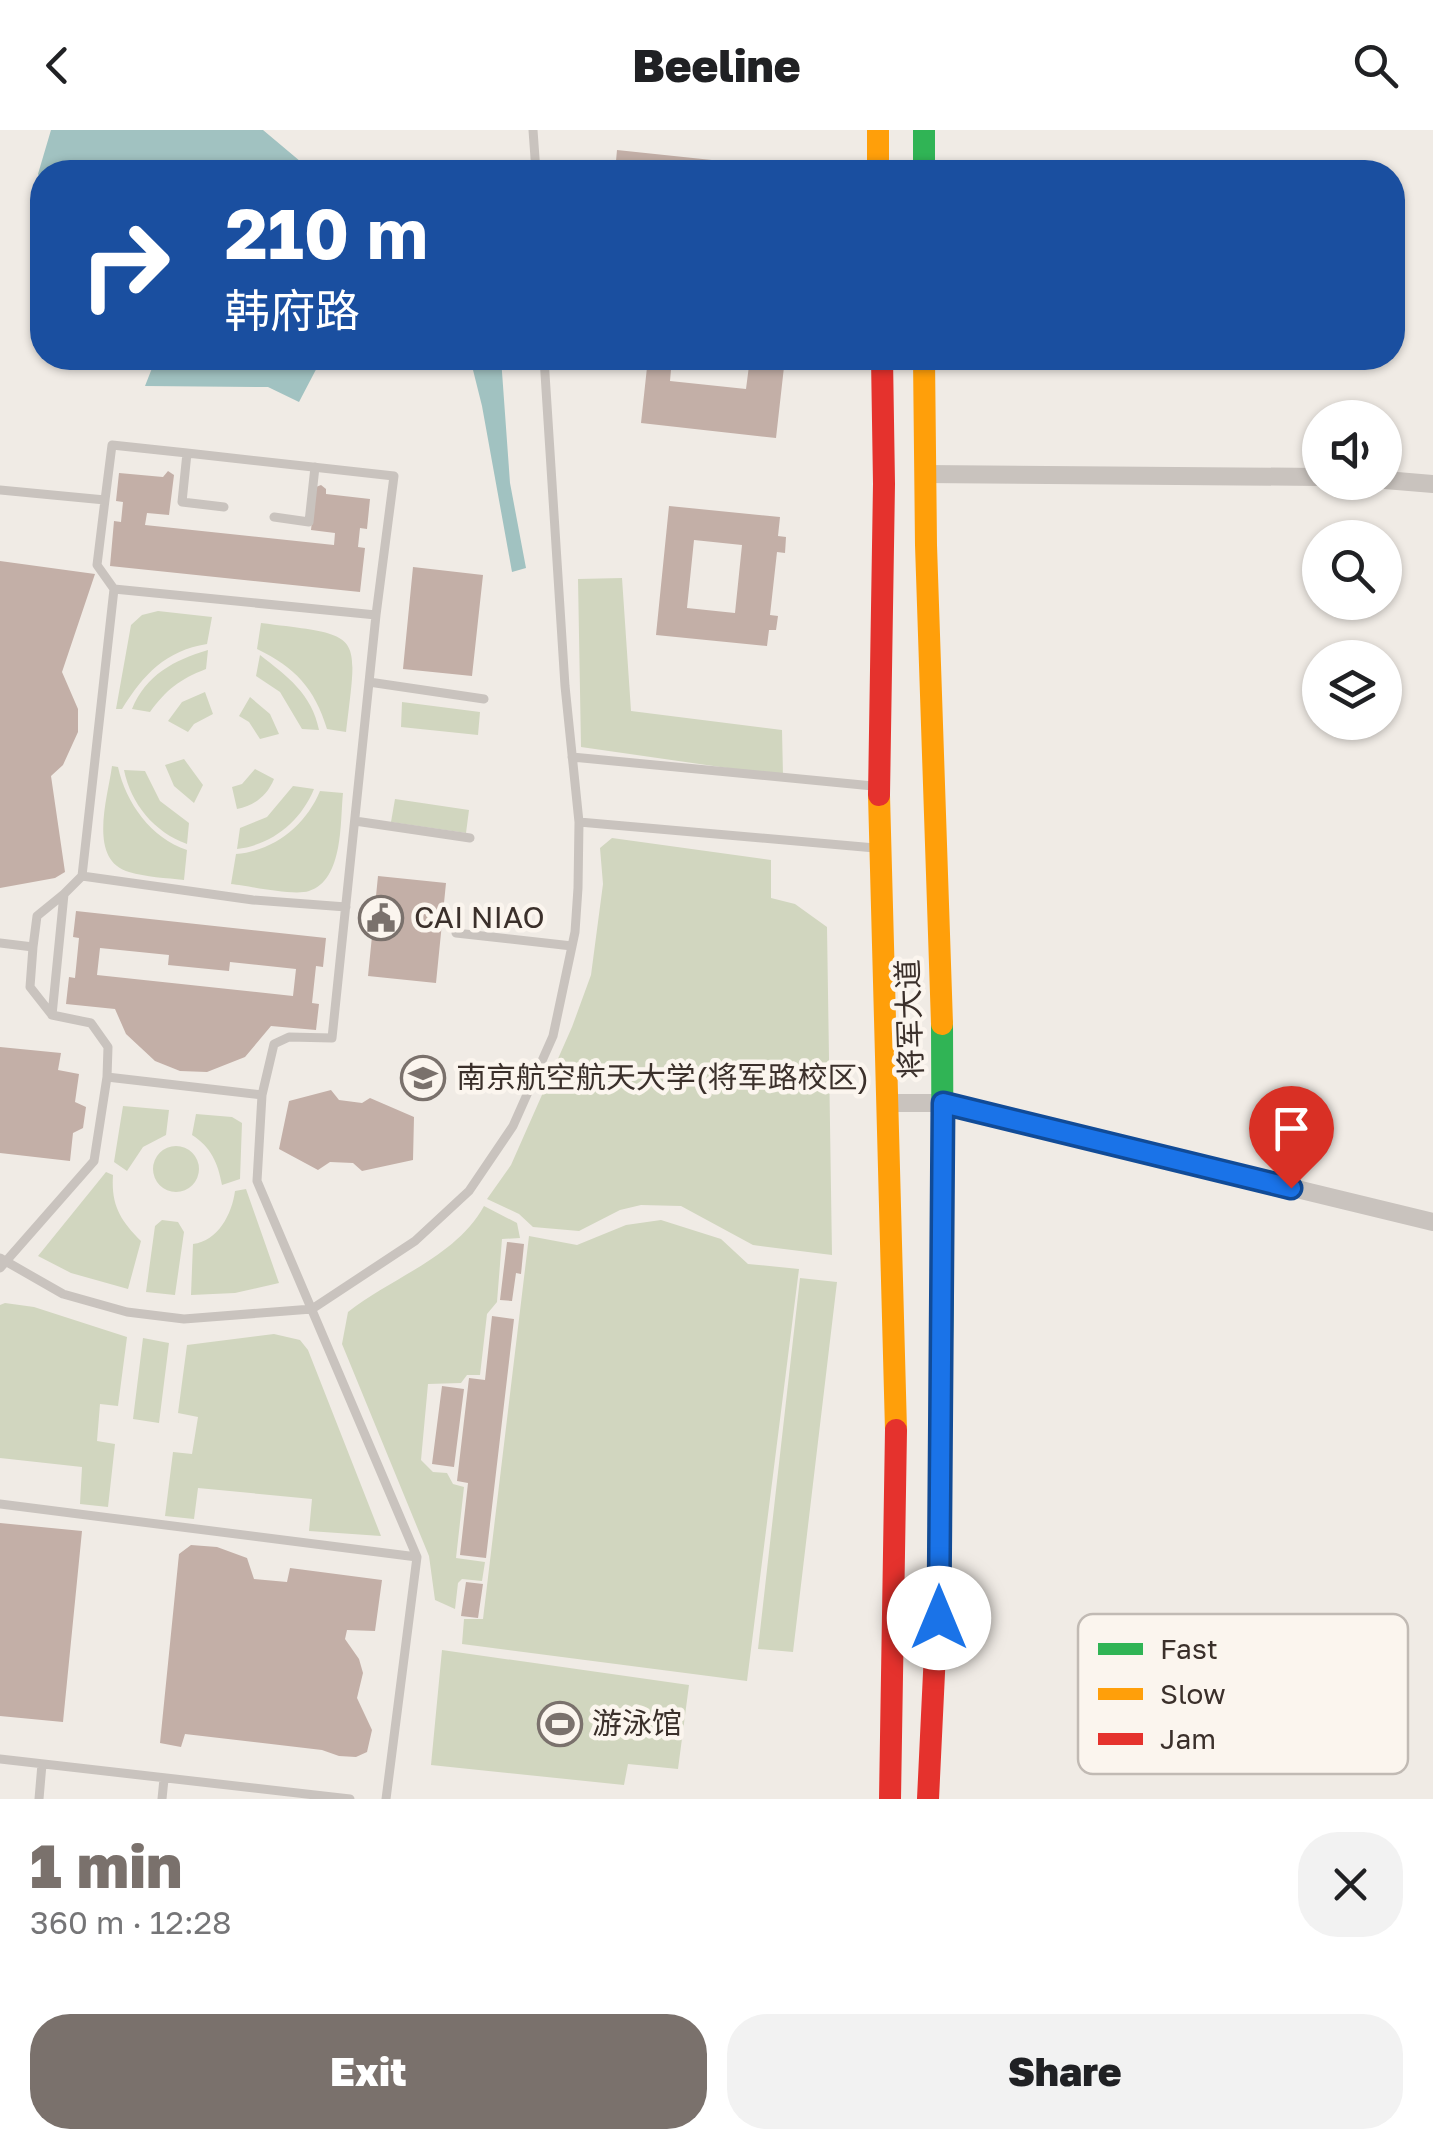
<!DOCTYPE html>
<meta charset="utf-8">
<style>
:root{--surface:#fff;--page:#f2f2f2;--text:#202124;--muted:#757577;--accent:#7a716c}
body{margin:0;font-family:"Golos Text","Noto Sans SC",sans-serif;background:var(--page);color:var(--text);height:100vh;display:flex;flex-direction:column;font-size:38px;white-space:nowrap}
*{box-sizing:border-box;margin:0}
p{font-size:32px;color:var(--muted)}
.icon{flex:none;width:55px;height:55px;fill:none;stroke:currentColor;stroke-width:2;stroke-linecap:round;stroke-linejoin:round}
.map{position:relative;height:1669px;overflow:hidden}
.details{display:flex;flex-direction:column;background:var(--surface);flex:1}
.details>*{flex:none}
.guide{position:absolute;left:30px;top:30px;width:1375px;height:210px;border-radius:40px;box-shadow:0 2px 8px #0004;background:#1a4fa0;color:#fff;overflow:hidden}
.tools{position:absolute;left:1302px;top:270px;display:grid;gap:20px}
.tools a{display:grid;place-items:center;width:100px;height:100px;border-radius:50%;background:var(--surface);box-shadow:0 2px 8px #0004;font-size:50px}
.pin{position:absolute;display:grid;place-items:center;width:85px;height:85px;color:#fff;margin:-102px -42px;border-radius:50% 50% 50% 0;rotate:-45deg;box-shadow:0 0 10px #0007}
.pin .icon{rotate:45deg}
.me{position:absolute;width:110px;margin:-55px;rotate:0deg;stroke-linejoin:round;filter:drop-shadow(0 0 8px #0008)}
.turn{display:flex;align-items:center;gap:35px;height:210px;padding:0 30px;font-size:45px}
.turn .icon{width:130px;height:130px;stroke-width:2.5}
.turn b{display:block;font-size:70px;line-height:85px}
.round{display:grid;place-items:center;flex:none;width:105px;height:105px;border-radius:40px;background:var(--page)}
.overview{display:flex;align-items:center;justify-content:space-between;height:170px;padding:0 30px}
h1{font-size:60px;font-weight:800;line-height:75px;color:var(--accent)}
.action{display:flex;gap:20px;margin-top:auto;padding:20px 30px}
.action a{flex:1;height:115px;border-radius:40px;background:var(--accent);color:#fff;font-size:40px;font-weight:800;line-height:115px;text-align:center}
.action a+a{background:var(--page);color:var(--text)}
header{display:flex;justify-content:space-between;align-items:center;height:130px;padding:0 30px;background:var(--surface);font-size:45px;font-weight:800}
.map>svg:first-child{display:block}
.green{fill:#d1d6bf}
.water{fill:#a1c2c1}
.building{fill:#c3afa7;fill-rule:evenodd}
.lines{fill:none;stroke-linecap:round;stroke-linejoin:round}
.lane{stroke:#c9c3be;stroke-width:9}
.street{stroke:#c9c3be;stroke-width:18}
.fast{stroke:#30b455;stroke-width:22}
.slow{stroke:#ff9f0a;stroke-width:22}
.jam{stroke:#e5322d;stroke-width:22}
.route-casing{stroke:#114b97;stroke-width:25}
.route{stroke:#1a73e8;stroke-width:18}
.labels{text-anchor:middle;stroke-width:9;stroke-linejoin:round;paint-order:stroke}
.poi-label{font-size:30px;fill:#3b302b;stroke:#fbf5ee;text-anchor:start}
.street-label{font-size:30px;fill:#3b302b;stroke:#fbf5ee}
.key{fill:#fbf5ee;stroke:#c1bab4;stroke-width:2.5}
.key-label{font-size:28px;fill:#3b302b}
</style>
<header><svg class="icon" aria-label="back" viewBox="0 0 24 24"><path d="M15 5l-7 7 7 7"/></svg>Beeline<svg class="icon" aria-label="search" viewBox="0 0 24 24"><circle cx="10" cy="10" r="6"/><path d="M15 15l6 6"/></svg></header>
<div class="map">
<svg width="1433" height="1669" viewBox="0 0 1433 1669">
<rect width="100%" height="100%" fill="#f0ebe5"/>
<path class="green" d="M 622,448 L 631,581 L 782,600 L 783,646 L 581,617 L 578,449 Z
M 158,481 L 212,487 L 207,514 C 165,521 144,544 122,579 L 116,579 L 131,495 L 142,485 Z
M 261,493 C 364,506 358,500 346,602 L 327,599 C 315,559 295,537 257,519 Z
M 208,520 L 206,539 C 180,549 166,560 150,582 L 132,579 C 146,545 174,530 208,520 Z
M 260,525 C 287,546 312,564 319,600 L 302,599 L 280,562 L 256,546 Z
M 205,562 L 213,584 L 194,594 L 188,602 L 168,591 L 182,572 Z
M 250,567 L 270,584 L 279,604 L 260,609 L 249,592 L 239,586 Z
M 402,572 L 480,582 L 478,605 L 401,597 Z
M 184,629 L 203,655 L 194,673 L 174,656 L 165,635 Z
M 112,636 L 118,637 C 126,673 151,708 187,720 L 184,750 C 166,748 146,747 129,742 C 87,730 108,667 112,636 Z
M 255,639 L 274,649 C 267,666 255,675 237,679 L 232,657 L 242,654 Z
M 124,640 L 145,641 L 160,671 L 189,693 L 187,714 C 154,702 131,674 124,640 Z
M 293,656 L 314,659 C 301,691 272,715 237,719 L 240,698 L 267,687 Z
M 320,661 L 343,663 C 340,691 344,750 309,761 C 293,766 250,756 231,754 L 236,724 C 274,721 306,695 320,661 Z
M 395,669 L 469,680 L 466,703 L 391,692 Z
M 612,708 L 771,730 L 771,768 L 795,774 L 827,797 L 832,1125 L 753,1115 L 681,1076 L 641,1075 L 620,1080 L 579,1101 L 533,1097 L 519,1084 L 487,1069 L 511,1035 L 572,897 L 591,845 L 603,754 L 600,718 Z
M 123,976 L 169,980 L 166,1005 L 143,1017 L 127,1041 L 114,1032 Z
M 196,984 L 232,987 L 242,993 L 240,1049 L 222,1055 C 218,1033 211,1017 192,1005 Z
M153 1039a23 23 0 1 1 46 0a23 23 0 1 1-46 0Z
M 106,1042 L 113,1045 C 111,1075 120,1090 141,1111 L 128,1159 L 71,1143 L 38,1126 Z
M 246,1059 L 279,1153 L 235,1163 L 191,1165 L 193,1114 C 218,1111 232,1084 235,1061 Z
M 484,1076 L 517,1093 L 520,1108 L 502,1109 L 497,1172 L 487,1184 L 480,1245 L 467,1245 L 461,1253 L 428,1254 L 421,1330 L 433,1342 L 447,1343 L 453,1354 L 464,1357 L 456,1428 L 485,1432 L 482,1451 L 462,1449 L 458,1453 L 455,1479 L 435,1470 L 429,1426 L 342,1214 L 348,1182 C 392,1147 455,1128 484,1076 Z
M 162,1090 L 178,1092 L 184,1102 L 175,1165 L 146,1162 L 155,1096 Z
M 661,1090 L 721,1109 L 748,1134 L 799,1139 L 747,1551 L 462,1514 L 464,1489 L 483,1489 L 529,1106 L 577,1115 L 626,1095 Z
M 800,1148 L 837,1152 L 793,1522 L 758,1519 Z
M 5,1173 L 34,1177 L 127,1207 L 118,1276 L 100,1274 L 97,1311 L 115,1314 L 108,1377 L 80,1374 L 82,1337 L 0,1328 L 0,1175 Z
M 274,1204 L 300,1210 L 308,1220 L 381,1406 L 309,1401 L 312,1369 L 198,1358 L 194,1389 L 165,1386 L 173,1322 L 192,1324 L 198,1287 L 178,1283 L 187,1215 Z
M 143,1208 L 169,1213 L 159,1293 L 133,1289 Z
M 442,1520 L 689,1555 L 678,1639 L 628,1634 L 624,1655 L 431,1635 Z"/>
<path class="water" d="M 51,0 L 263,0 L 313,42 L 42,42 L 42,53 L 38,44 Z
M 156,228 L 322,228 L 299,272 L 268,257 L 145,256 Z
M 470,228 L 501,228 L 510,353 L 526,438 L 512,442 L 482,276 Z"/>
<path class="building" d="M 617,20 L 769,36 L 768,42 L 615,42 Z
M 648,228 L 672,228 L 670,251 L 746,259 L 750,228 L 785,228 L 776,308 L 641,293 Z
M 168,341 L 174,345 L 169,385 L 147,383 L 145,395 L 334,415 L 335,403 L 311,400 L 316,357 L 321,355 L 326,359 L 326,364 L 370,369 L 367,399 L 360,398 L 358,417 L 365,418 L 360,462 L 110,436 L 114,391 L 121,392 L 123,372 L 116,371 L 119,343 L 163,347 Z
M 669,376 L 780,387 L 778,406 L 786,407 L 785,423 L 777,422 L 770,485 L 778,486 L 776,500 L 769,500 L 767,516 L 656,505 ZM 694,410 L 742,415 L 735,483 L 687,478 Z
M 0,431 L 95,444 L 62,542 L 78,579 L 78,602 L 63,635 L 51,646 L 65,742 L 55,748 L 0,758 Z
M 413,437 L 483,445 L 472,546 L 403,539 Z
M 378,746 L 446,753 L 436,853 L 368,846 Z
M 76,781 L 326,808 L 323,837 L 316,836 L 312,873 L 319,874 L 316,900 L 271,896 L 245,927 L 207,942 L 180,941 L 155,931 L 126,904 L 115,879 L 66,874 L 69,847 L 75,848 L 79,808 L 73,807 ZM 100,818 L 169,825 L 168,835 L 229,841 L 230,832 L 296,839 L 293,866 L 97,845 Z
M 0,917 L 61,923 L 58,940 L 79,944 L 75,972 L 86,977 L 83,998 L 73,1003 L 70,1031 L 0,1023 Z
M 331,960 L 339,970 L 362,973 L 370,968 L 414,987 L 413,1030 L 362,1041 L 353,1033 L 330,1032 L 318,1040 L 279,1019 L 289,971 Z
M 507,1112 L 524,1114 L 521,1144 L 516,1143 L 512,1171 L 500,1170 Z
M 492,1186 L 514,1189 L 486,1428 L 460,1425 L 468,1353 L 457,1351 L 469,1248 L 485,1250 Z
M 442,1256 L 464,1259 L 454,1337 L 432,1334 Z
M 0,1393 L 82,1401 L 63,1592 L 0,1586 Z
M 191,1415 L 217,1417 L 247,1428 L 254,1449 L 287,1452 L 290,1438 L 382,1450 L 375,1501 L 347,1500 L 345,1509 L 359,1529 L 363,1543 L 357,1568 L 372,1600 L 367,1622 L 356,1627 L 339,1626 L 322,1620 L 185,1604 L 181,1617 L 160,1613 L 179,1424 Z
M 466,1452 L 483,1454 L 478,1488 L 461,1486 Z"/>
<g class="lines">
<path class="lane" d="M 533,0 L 536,42
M 187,323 L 394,346 L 376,485 L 332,908 L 289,907 L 274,914 L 262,965
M 0,360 L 105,370 L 97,435 L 114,459
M 105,370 L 112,315 L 187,323 L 182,372 L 224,377
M 274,387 L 309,392 L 315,337
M 369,552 L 484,569
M 572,627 L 873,656
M 355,691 L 470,708
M 579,692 L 875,718
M 82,746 L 114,459 L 376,485
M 456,803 L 572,816
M 0,813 L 33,817 L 30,857 L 52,885
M 33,817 L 37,786 L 64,764
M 107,947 L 108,917 L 91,893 L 52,885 L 64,764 L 82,746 L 253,770 L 346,777
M 0,1128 L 63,1164 L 127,1182 L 184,1189 L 312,1179 L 415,1111 L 469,1061 L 513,996 L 553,906 L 575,802 L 578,758 L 579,692 L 565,556 L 544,228
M 0,1138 L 94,1031 L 107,947 L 262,965 L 257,1051 L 417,1427 L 386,1669
M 0,1374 L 417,1427
M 0,1629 L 350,1669
M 39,1669 L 42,1634
M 162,1669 L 164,1649"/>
<path class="street" d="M 924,344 L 1320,347
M 1385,350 L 1433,354
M 886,973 L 943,973 L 1433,1092"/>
<path class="fast" d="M 924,0 L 924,42
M 938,1459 L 943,1148 L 942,894"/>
<path class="slow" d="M 878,0 L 878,42
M 924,228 L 926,415 L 942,894
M 879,665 L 896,1300"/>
<path class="jam" d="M 879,665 L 884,354 L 882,228
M 890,1669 L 896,1300
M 928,1669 L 938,1459"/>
</g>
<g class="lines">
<defs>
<path id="route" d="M 939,1488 L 943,973 L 1291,1058"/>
</defs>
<use href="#route" class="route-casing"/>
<use href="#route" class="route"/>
</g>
<defs>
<symbol id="civic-ring" viewBox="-11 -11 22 22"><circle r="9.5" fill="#fbf5ee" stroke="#7a716c" stroke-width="1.5"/><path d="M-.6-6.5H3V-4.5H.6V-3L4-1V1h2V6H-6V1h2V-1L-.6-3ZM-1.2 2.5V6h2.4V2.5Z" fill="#7a716c"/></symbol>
<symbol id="university-ring" viewBox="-11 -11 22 22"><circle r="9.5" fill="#fbf5ee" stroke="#7a716c" stroke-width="1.5"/><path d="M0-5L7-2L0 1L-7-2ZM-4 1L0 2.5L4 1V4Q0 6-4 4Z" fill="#7a716c"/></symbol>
<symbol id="stadium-ring" viewBox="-11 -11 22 22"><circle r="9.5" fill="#fbf5ee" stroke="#7a716c" stroke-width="1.5"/><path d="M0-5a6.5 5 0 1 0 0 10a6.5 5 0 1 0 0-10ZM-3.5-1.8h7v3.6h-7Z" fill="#7a716c"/></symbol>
</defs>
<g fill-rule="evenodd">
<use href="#civic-ring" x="356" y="763" width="50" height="50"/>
<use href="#university-ring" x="398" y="923" width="50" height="50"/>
<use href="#stadium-ring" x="535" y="1569" width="50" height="50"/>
</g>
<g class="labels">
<g class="poi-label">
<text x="414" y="798">CAI NIAO</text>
<text x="456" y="958">南京航空航天大学(将军路校区)</text>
<text x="592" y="1604">游泳馆</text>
</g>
<g class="street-label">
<text transform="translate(910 889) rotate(-92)" y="10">将军大道</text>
</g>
</g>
<rect x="1078" y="1484" width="330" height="160" rx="15" class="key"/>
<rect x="1098" y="1513" width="45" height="12" fill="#30b455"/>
<rect x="1098" y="1558" width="45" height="12" fill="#ff9f0a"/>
<rect x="1098" y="1603" width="45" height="12" fill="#e5322d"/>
<g class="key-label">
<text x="1160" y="1529">Fast</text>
<text x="1160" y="1574">Slow</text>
<text x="1160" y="1619">Jam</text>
</g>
</svg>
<div class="tools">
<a><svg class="icon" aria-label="sound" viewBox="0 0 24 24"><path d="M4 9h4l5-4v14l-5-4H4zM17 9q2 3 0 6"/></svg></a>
<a><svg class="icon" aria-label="search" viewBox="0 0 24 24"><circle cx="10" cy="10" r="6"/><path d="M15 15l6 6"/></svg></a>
<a><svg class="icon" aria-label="layers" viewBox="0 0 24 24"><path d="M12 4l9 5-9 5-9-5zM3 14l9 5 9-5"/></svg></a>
</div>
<div class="pin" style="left:1291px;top:1058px;background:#d93025"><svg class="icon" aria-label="arrive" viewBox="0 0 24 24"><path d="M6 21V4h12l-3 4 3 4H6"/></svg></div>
<svg class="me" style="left:939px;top:1488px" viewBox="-20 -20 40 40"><circle r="19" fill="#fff"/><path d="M0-13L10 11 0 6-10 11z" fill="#1a73e8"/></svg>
<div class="guide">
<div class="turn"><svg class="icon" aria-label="right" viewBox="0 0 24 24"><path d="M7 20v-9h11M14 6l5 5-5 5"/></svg><div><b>210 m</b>韩府路</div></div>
</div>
</div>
<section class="details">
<div class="overview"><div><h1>1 min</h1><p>360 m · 12:28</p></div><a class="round"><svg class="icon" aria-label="close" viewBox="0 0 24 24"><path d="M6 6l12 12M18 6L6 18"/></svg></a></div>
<div class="action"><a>Exit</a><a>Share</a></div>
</section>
